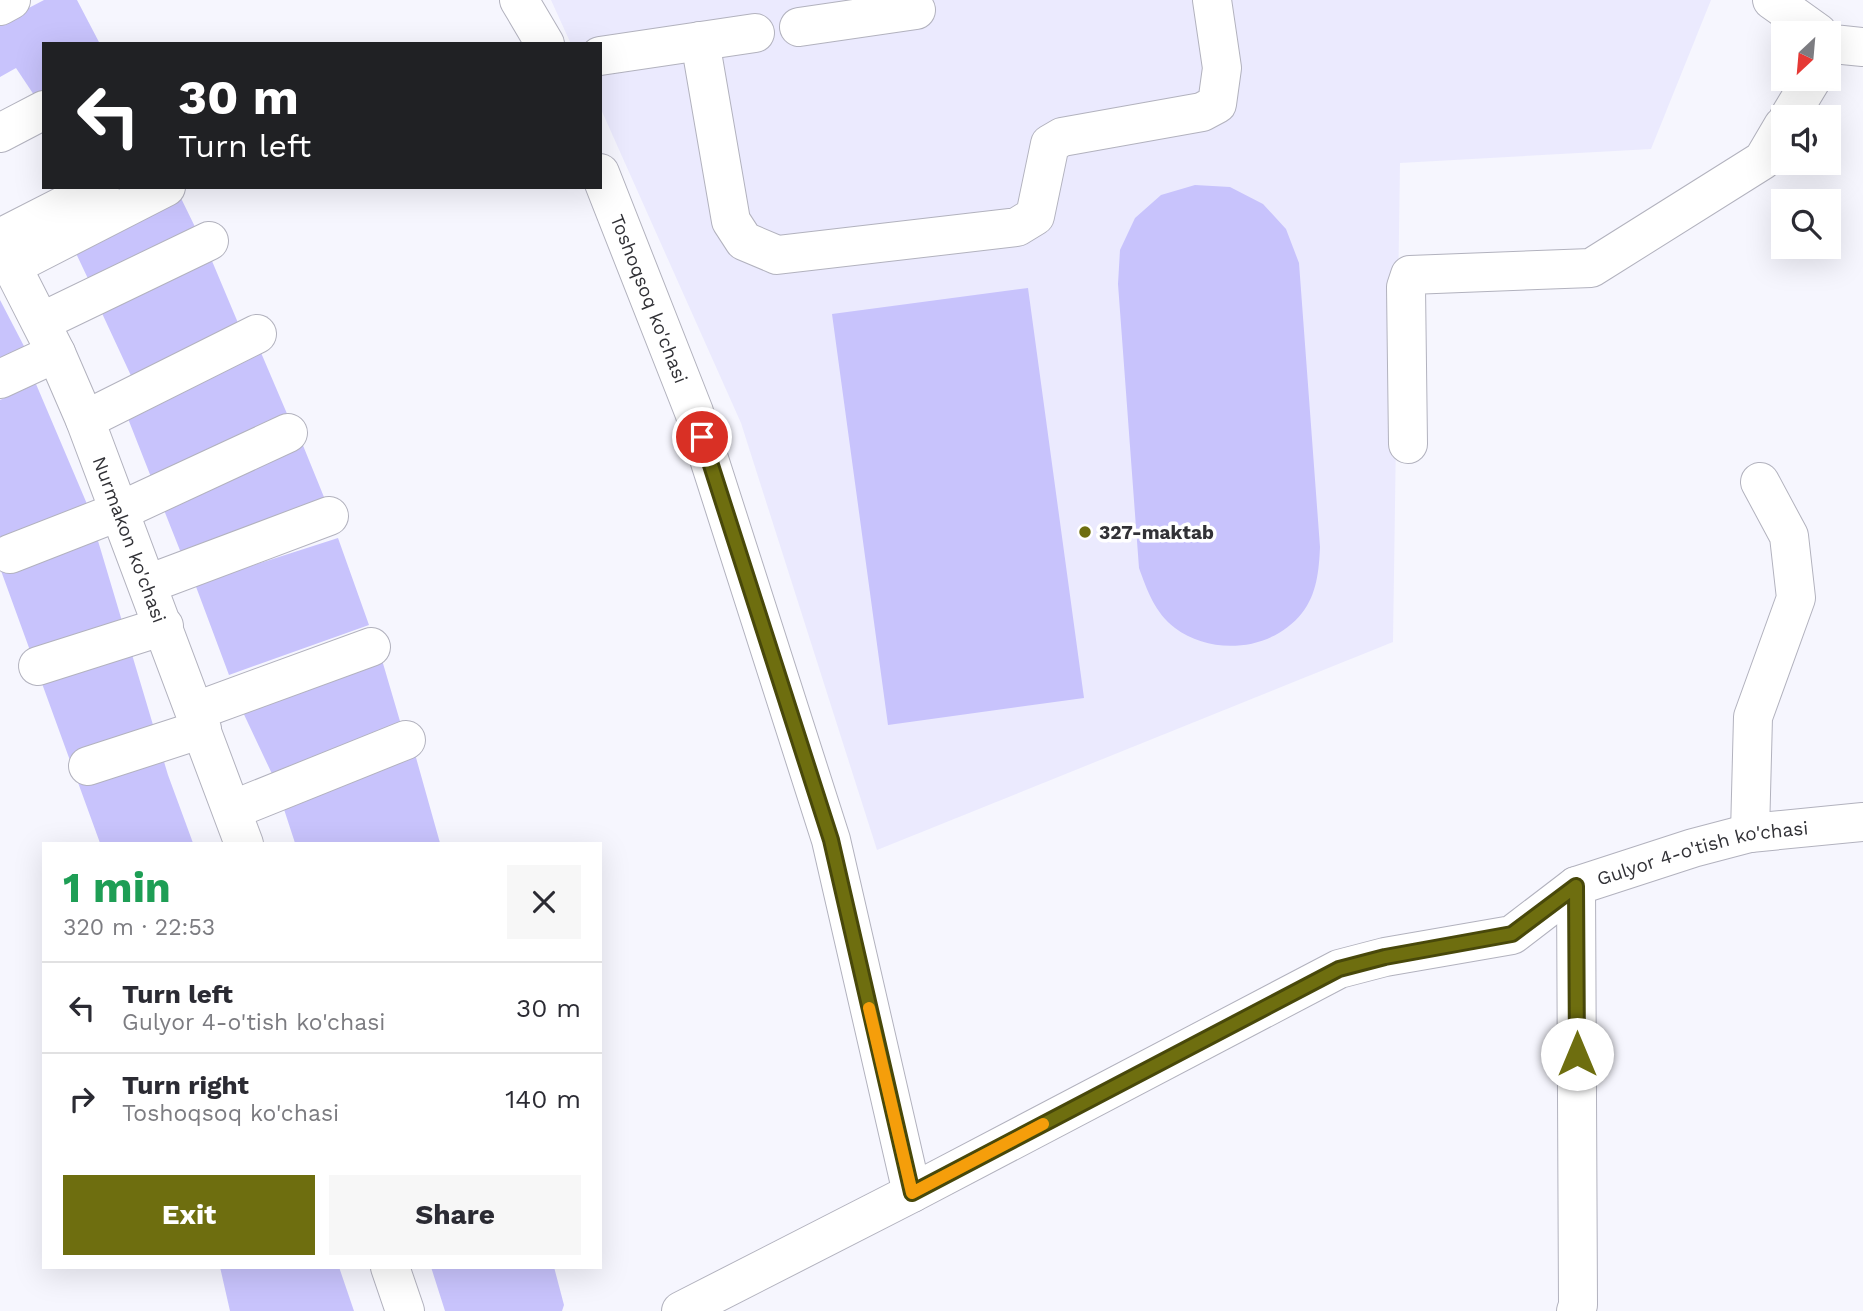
<!DOCTYPE html>
<meta charset="utf-8">
<style>
:root{--surface:#fff;--page:#f7f7f7;--text:#2b2b33;--muted:#7c7c81;--line:#e1e1e2;--accent:#6e6e0f}
body{margin:0;font-family:"Work Sans",sans-serif;background:var(--page);color:var(--text);height:100vh;display:flex;flex-direction:column;font-size:26px;white-space:nowrap}
*{box-sizing:border-box;margin:0}
p{font-size:23px;color:var(--muted)}
.icon{flex:none;width:38px;height:38px;fill:none;stroke:currentColor;stroke-width:2;stroke-linecap:round;stroke-linejoin:round}
.map{position:relative;flex:1;overflow:hidden}
.sheet{position:absolute;left:42px;top:842px;width:560px;height:427px;display:flex;flex-direction:column;background:var(--surface);border-radius:0px;box-shadow:0 7px 28px #0002}
.sheet>*{flex:none}
.banner{position:absolute;left:42px;top:42px;width:560px;height:147px;border-radius:0px;box-shadow:0 7px 28px #0002;background:#202124;color:#fff;overflow:hidden}
.needle{width:46px;rotate:206deg}
.tools{position:absolute;left:1771px;top:21px;display:grid;gap:14px}
.tools a{display:grid;place-items:center;width:70px;height:70px;border-radius:0px;background:var(--surface);box-shadow:0 7px 28px #0002;font-size:35px}
.pin{position:absolute;display:grid;place-items:center;width:60px;height:60px;color:#fff;margin:-30px;border:4px solid #fff;border-radius:50%;box-shadow:0 2px 7px #0007}
.me{position:absolute;width:77px;margin:-38px;rotate:0deg;stroke-linejoin:round;filter:drop-shadow(0 0 5px #0008)}
.turn{display:flex;align-items:center;gap:24px;height:147px;padding:0 21px;font-size:32px}
.turn .icon{width:91px;height:91px;stroke-width:2.5}
.turn b{display:block;font-size:49px;line-height:60px}
.round{display:grid;place-items:center;flex:none;width:74px;height:74px;border-radius:0px;background:var(--page)}
.head{display:flex;align-items:center;justify-content:space-between;height:119px;padding:0 21px}
h1{font-size:42px;font-weight:700;line-height:52px;color:#1e9e55}
.cta{display:flex;gap:14px;margin-top:auto;padding:14px 21px}
.cta a{flex:1;height:80px;border-radius:0px;background:var(--accent);color:#fff;font-size:28px;font-weight:700;line-height:80px;text-align:center}
.cta a+a{background:var(--page);color:var(--text)}
ul{padding:0;list-style:none}
li{display:flex;align-items:center;gap:21px;height:91px;padding:0 21px;border-top:2px solid var(--line)}
li div{flex:1}
li b{display:block;font-size:26px}
li em{font-style:normal}
.map>svg:first-child{display:block}
.built{fill:#ebeafe}
.green{fill:#c8c3fc}
.lines{fill:none;stroke-linecap:round;stroke-linejoin:round}
.minor-casing{stroke:#b2b2be;stroke-width:40}
.minor{stroke:#fff;stroke-width:38}
.route-casing{stroke:#48480a;stroke-width:18}
.route{stroke:#6e6e0f;stroke-width:12}
.slow{stroke:#f59e0b;stroke-width:12}
.poi-dot{fill:#6e6e0f;stroke:#fff;stroke-width:2.5}
.labels{text-anchor:middle;stroke-width:7;stroke-linejoin:round;paint-order:stroke}
.street-label{font-size:19px;fill:#323237;stroke:#fff}
.poi-label{font-size:19px;font-weight:bold;fill:#323237;stroke:#fff;text-anchor:start}
</style>
<div class="map">
<svg width="1863" height="1311" viewBox="0 0 1863 1311">
<rect width="100%" height="100%" fill="#f6f6fe"/>
<path class="built" d="M 551,0 L 1711,0 L 1651,149 L 1400,163 L 1393,642 L 877,850 L 741,423 L 600,107 L 600,44 L 571,44 Z"/>
<path class="green" d="M 44,0 L 77,0 L 100,44 L 44,44 L 44,94 L 36,98 L 16,68 L 0,77 L 0,23 Z
M 1195,185 L 1230,187 L 1263,204 L 1286,229 L 1299,263 L 1320,547 C 1319,570 1317,594 1302,613 C 1272,651 1212,656 1175,628 C 1155,613 1147,590 1139,568 L 1118,284 L 1120,250 L 1135,218 L 1161,195 Z
M 178,192 L 197,231 L 91,285 L 73,247 Z
M 212,261 L 241,330 L 133,380 L 100,309 Z
M 1028,288 L 1084,698 L 888,725 L 832,314 Z
M 0,300 L 26,350 L 0,362 Z
M 259,348 L 288,416 L 151,477 L 125,411 Z
M 36,384 L 87,504 L 168,775 L 193,843 L 100,843 L 0,568 L 0,400 Z
M 302,443 L 326,502 L 183,558 L 160,500 Z
M 338,538 L 369,625 L 229,675 L 195,584 Z
M 382,660 L 402,728 L 273,776 L 240,706 Z
M 415,754 L 440,843 L 295,843 L 279,794 Z
M 220,1267 L 339,1267 L 354,1311 L 230,1311 Z
M 431,1267 L 554,1267 L 564,1305 L 562,1311 L 445,1311 Z"/>
<g class="lines">
<defs>
<g id="minor">
<path d="M 519,0 L 545,44"/>
<path d="M 1772,0 L 1818,33"/>
<path d="M 0,6 L 11,0"/>
<path d="M 799,27 L 916,10"/>
<path d="M 700,41 L 731,221 L 744,241 L 777,255 L 1017,227 L 1035,216 L 1050,144 L 1062,137 L 1202,112 L 1217,104 L 1222,68 L 1212,0"/>
<path d="M 1829,41 L 1833,44 L 1863,47"/>
<path d="M 600,56 L 755,33"/>
<path d="M 1789,117 L 1812,79"/>
<path d="M 0,133 L 44,110"/>
<path id="s1" d="M 600,173 L 694,412 L 831,840 L 912,1193"/>
<path d="M 0,238 L 100,187"/>
<path id="s2" d="M 0,243 L 56,353 L 85,420 L 244,844"/>
<path d="M 12,266 L 166,187"/>
<path d="M 41,322 L 209,241"/>
<path d="M 0,379 L 56,353"/>
<path d="M 85,420 L 257,334"/>
<path d="M 1408,444 L 1406,287 L 1410,275 L 1591,268 L 1763,160 L 1783,126"/>
<path d="M 10,554 L 120,511 L 288,433"/>
<path d="M 148,584 L 329,516"/>
<path d="M 38,666 L 164,626"/>
<path d="M 196,711 L 371,647"/>
<path d="M 88,766 L 202,729"/>
<path d="M 232,810 L 406,740"/>
<path d="M 1750,833 L 1753,717 L 1796,598 L 1789,536 L 1760,482"/>
<path d="M 1576,886 L 1578,1305 L 1576,1311"/>
<path d="M 390,1267 L 405,1311"/>
<path id="s3" d="M 681,1311 L 912,1193 L 1339,969 L 1385,957 L 1512,935 L 1576,886 L 1693,848 L 1750,833 L 1863,822"/>
</g>
</defs>
<use href="#minor" class="minor-casing"/>
<use href="#minor" class="minor"/>
</g>
<g class="lines">
<defs>
<path id="route" d="M 702,437 L 831,840 L 912,1193 L 1339,969 L 1385,957 L 1512,934 L 1576,886 L 1577,1054"/>
</defs>
<use href="#route" class="route-casing"/>
<use href="#route" class="route"/>
<path class="slow" d="M 869,1008 L 912,1193 L 1043,1124"/>
</g>
<circle class="poi-dot" cx="1085" cy="532" r="7"/>
<g class="labels">
<g class="street-label">
<text dy="7" stroke="none"><textPath href="#s1" startOffset="135">Toshoqsoq ko'chasi</textPath></text>
<text dy="7" stroke="none"><textPath href="#s2" startOffset="324">Nurmakon ko'chasi</textPath></text>
<text dy="7" stroke="none"><textPath href="#s3" startOffset="1130">Gulyor 4-o'tish ko'chasi</textPath></text>
</g>
<g class="poi-label">
<text x="1099" y="539">327-maktab</text>
</g>
</g>
</svg>
<div class="tools">
<a><svg class="needle" viewBox="-14 -14 28 28"><path d="M0-13l5 13h-10z" fill="#e53935"/><path d="M0 13l5-13h-10z" fill="#7c7c81"/></svg></a>
<a><svg class="icon" aria-label="sound" viewBox="0 0 24 24"><path d="M4 9h4l5-4v14l-5-4H4zM17 9q2 3 0 6"/></svg></a>
<a><svg class="icon" aria-label="search" viewBox="0 0 24 24"><circle cx="10" cy="10" r="6"/><path d="M15 15l6 6"/></svg></a>
</div>
<div class="pin" style="left:702px;top:437px;background:#d93025"><svg class="icon" aria-label="arrive" viewBox="0 0 24 24"><path d="M6 21V4h12l-3 4 3 4H6"/></svg></div>
<svg class="me" style="left:1577px;top:1054px" viewBox="-20 -20 40 40"><circle r="19" fill="#fff"/><path d="M0-13L10 11 0 6-10 11z" fill="#6e6e0f"/></svg>
<div class="banner">
<div class="turn"><svg class="icon" aria-label="left" viewBox="0 0 24 24"><path d="M17 20v-9H6M10 6l-5 5 5 5"/></svg><div><b>30 m</b>Turn left</div></div>
</div>
<section class="sheet">
<div class="head"><div><h1>1 min</h1><p>320 m · 22:53</p></div><a class="round"><svg class="icon" aria-label="close" viewBox="0 0 24 24"><path d="M6 6l12 12M18 6L6 18"/></svg></a></div>
<ul>
<li><svg class="icon" aria-label="left" viewBox="0 0 24 24"><path d="M17 20v-9H6M10 6l-5 5 5 5"/></svg><div><b>Turn left</b><p>Gulyor 4-o'tish ko'chasi</p></div><em>30 m</em></li>
<li><svg class="icon" aria-label="right" viewBox="0 0 24 24"><path d="M7 20v-9h11M14 6l5 5-5 5"/></svg><div><b>Turn right</b><p>Toshoqsoq ko'chasi</p></div><em>140 m</em></li>
</ul>
<div class="cta"><a>Exit</a><a>Share</a></div>
</section>
</div>
